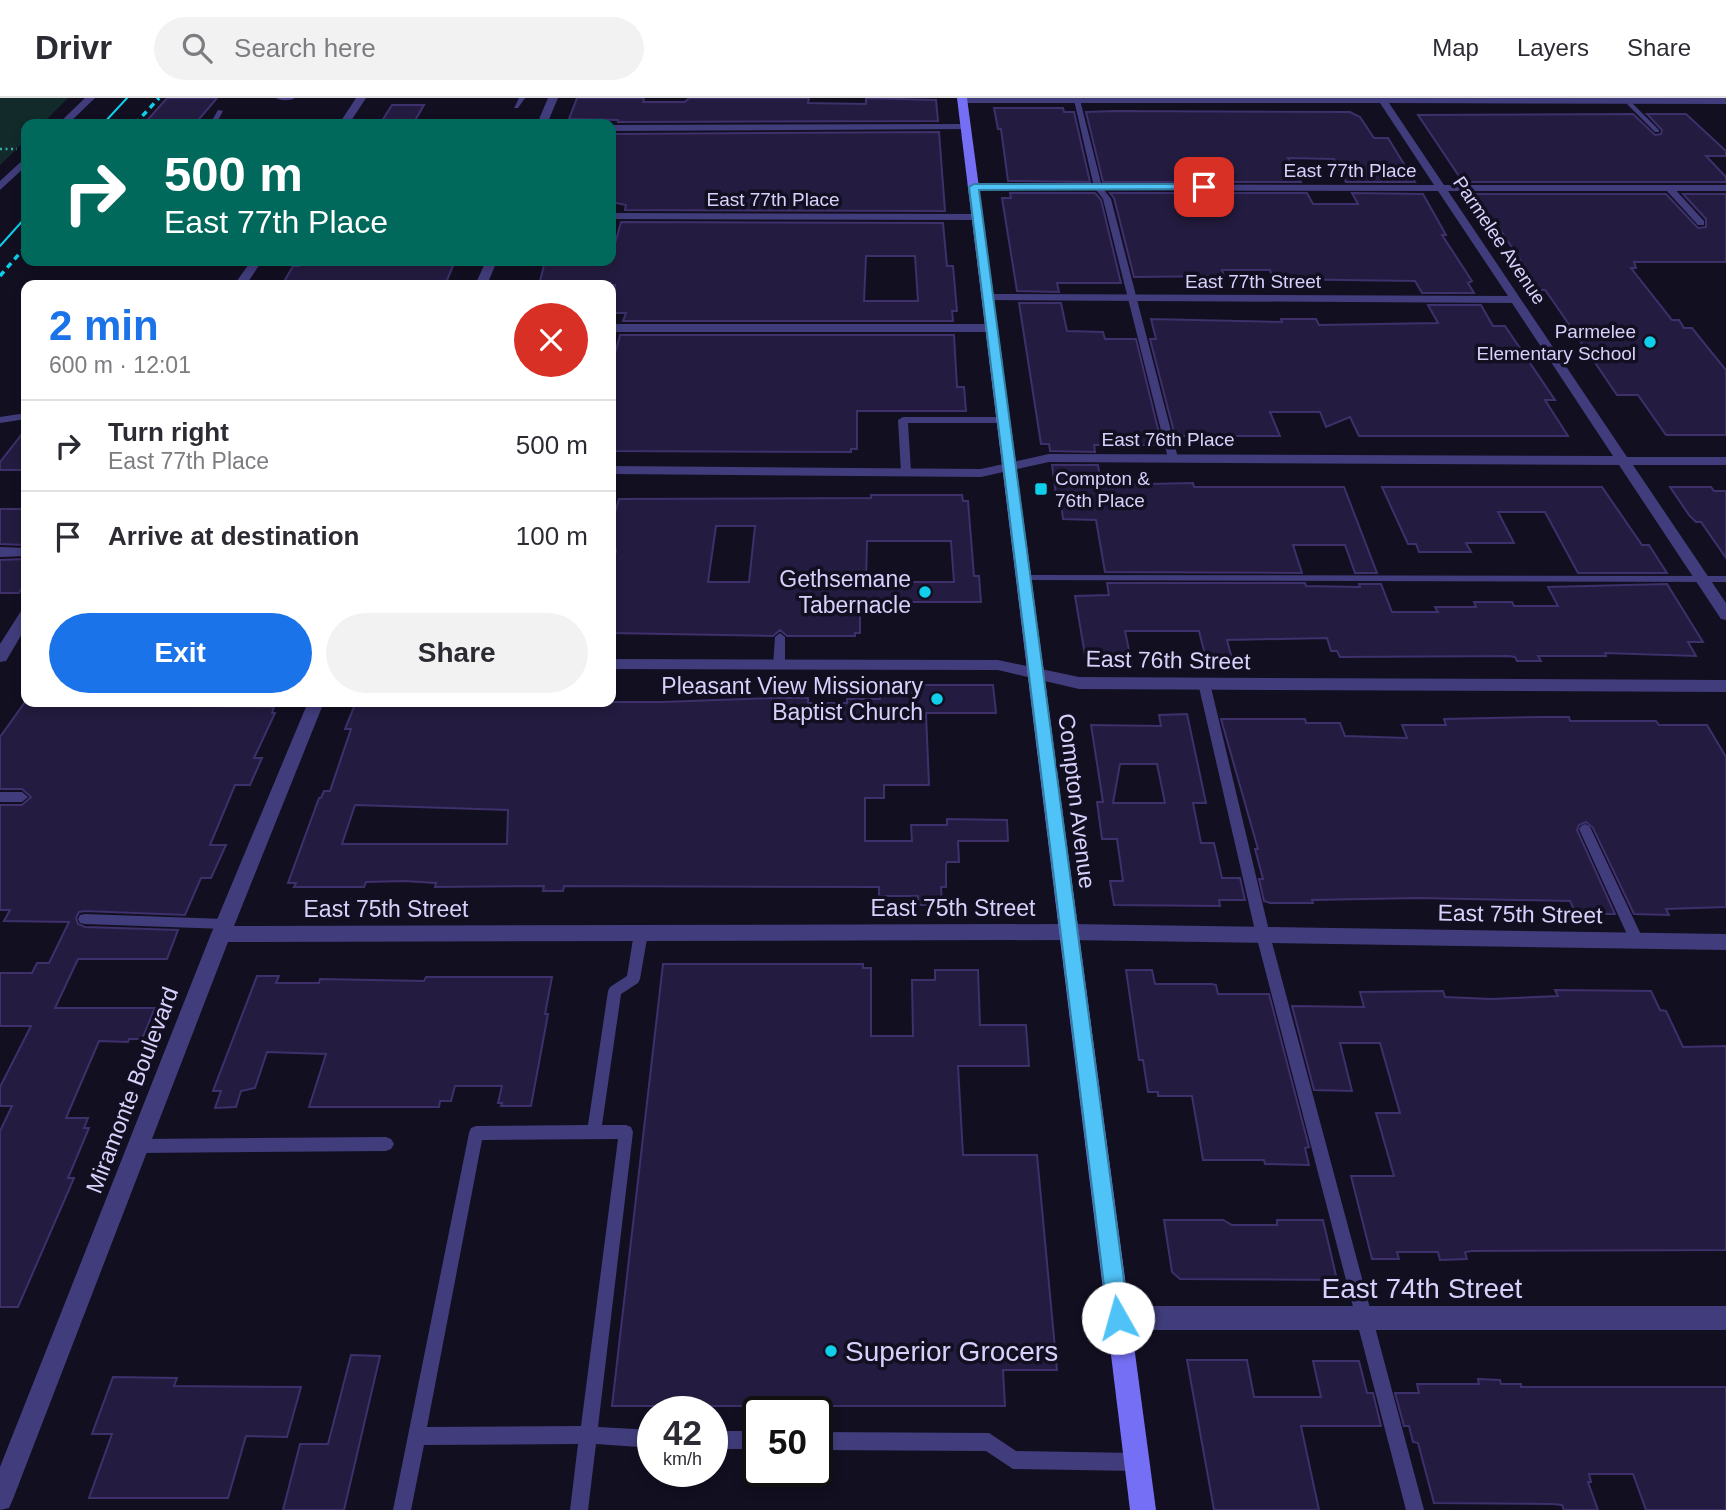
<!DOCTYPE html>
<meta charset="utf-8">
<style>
:root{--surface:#fff;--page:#f2f2f3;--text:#2b2b33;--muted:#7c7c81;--line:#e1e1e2;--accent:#1a73e8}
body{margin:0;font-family:Arial,sans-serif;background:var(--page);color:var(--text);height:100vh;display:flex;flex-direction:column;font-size:26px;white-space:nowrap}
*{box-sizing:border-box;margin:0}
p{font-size:23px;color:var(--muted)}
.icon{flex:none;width:38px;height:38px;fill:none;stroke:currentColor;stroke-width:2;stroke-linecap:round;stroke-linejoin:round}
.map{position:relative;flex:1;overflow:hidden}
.details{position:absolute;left:21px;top:182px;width:595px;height:427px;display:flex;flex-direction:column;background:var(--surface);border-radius:14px;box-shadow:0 4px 10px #0003}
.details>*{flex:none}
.banner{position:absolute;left:21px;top:21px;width:595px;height:147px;border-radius:14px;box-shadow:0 4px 10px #0003;background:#00695c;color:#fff;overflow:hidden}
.speed{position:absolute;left:637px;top:1298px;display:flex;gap:14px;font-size:35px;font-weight:700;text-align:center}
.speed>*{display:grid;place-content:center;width:91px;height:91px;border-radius:50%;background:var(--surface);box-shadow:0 4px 10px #0003;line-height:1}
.speed small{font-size:18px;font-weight:400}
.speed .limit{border:4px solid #111;border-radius:10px;background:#fff;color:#111}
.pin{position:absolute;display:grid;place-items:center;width:60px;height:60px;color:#fff;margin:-30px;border-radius:14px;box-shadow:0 4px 10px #0006}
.me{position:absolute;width:77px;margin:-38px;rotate:353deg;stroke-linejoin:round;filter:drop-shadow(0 0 5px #0008)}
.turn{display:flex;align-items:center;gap:24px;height:147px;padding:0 28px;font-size:32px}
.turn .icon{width:91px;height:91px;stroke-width:2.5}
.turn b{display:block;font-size:49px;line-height:60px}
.round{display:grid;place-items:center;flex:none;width:74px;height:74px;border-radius:37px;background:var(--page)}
.summary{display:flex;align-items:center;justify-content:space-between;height:119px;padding:0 28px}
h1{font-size:42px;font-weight:800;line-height:52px;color:var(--accent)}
.cta{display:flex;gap:14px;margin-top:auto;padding:14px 28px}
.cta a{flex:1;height:80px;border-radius:42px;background:var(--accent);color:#fff;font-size:28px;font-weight:800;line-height:80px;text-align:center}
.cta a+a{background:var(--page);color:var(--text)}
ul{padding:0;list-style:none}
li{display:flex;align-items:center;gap:21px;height:91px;padding:0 28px;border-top:2px solid var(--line)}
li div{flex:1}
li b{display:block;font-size:26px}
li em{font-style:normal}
header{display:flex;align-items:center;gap:42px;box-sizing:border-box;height:98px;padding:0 35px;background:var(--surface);border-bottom:2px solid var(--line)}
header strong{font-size:33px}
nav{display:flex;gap:38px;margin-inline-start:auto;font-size:24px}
.search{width:490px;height:63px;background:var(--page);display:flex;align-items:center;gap:18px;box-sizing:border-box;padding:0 24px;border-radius:38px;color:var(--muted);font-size:26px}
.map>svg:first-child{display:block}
.green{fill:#122a2a}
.building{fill:#241c40;stroke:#3d306b;stroke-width:2;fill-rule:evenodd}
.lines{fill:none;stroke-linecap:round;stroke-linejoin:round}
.path{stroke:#36aba7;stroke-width:2.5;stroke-dasharray:2 3.5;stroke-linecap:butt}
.service{fill:#413d7c;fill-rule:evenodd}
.minor{fill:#413d7c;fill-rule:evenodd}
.tertiary{fill:#413d7c;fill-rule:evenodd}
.secondary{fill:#756ff5;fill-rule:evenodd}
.tram{stroke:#10cfea;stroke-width:2}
.rail{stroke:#10cfea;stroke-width:3.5;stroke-dasharray:6 5;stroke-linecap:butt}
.route{fill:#4fc3f7;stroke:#337fa1;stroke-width:2}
.poi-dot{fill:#10cfea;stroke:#120f21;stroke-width:2.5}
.labels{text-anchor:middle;stroke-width:7;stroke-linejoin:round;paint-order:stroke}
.far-street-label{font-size:19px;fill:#d7d1fc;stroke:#120f21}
.far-poi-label{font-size:19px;fill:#d7d1fc;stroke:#120f21;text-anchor:end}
.poi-label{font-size:23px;fill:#d7d1fc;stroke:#120f21;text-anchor:end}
.street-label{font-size:23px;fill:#d7d1fc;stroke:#120f21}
.near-street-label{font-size:28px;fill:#d7d1fc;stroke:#120f21}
.near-poi-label{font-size:28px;fill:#d7d1fc;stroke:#120f21;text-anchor:start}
</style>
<header>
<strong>Drivr</strong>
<div class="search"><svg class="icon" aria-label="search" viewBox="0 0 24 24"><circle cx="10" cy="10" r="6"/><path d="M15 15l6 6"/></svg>Search here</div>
<nav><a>Map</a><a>Layers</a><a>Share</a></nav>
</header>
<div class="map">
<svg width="1726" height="1412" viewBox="0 0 1726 1412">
<rect width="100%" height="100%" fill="#120f21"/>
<path class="green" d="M 0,0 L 68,0 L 42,26 L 26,26 L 26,42 L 0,67 Z"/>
<path class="building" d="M 167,0 L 217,0 L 195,26 L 144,26 Z
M 577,0 L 644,0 L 643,4 L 685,4 L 689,0 L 809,0 L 808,5 L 866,6 L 866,0 L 936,2 L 938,23 L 618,24 L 618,22 L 569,21 Z
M 392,7 L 424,7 L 413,26 L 380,26 Z
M 994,10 L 1063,10 L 1064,14 L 1074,14 L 1090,84 L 1008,83 L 1001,31 L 998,31 Z
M 1115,13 L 1350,14 L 1360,19 L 1374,40 L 1388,40 L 1415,84 L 1346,84 L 1334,61 L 1288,60 L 1301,84 L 1103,84 L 1086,14 Z
M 1633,16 L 1655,37 L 1661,36 L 1662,32 L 1647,16 L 1686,16 L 1726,53 L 1726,58 L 1706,58 L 1726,79 L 1726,84 L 1463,84 L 1418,17 Z
M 939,34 L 945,113 L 625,112 L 626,107 L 611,104 L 611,47 L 614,36 Z
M 1010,95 L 1095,95 L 1101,102 L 1121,185 L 1057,185 L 1059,194 L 1017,193 L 1002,100 L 1011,100 Z
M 1110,95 L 1307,95 L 1313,106 L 1358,106 L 1352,95 L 1423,96 L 1446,137 L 1442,137 L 1472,183 L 1468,185 L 1474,195 L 1422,195 L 1415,183 L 1273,181 L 1270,172 L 1222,172 L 1224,178 L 1134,179 L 1114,100 Z
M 1471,96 L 1666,96 L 1698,130 L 1706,129 L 1706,121 L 1683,96 L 1726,96 L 1726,164 L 1634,164 L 1636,170 L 1631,170 L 1672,222 L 1679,222 L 1684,230 L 1692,230 L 1726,272 L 1726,337 L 1666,337 L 1638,297 L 1617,297 L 1555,206 L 1545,192 L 1540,192 L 1501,133 L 1496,133 Z
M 621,124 L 943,125 L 947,168 L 953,168 L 957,213 L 952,213 L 953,223 L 623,223 L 626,215 L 611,215 L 615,187 L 539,187 L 544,167 L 610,164 ZM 866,158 L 915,158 L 918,203 L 864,203 Z
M 455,163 L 445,187 L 282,187 L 293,168 L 299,168 L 301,164 Z
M 1019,205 L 1061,205 L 1067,233 L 1103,234 L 1105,241 L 1136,241 L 1160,339 L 1156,339 L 1158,347 L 1094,347 L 1095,354 L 1050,353 L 1049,346 L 1041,346 Z
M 1428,207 L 1481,207 L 1493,228 L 1505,228 L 1555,302 L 1545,302 L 1568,338 L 1359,338 L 1350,319 L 1326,329 L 1320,314 L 1270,314 L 1280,338 L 1175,338 L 1150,241 L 1156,241 L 1151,221 L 1282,224 L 1281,221 L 1316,221 L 1319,227 L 1438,225 Z
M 620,237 L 954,237 L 957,289 L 964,289 L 966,313 L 857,313 L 857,351 L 851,351 L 851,354 L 611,353 L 611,271 Z
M 26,331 L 26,372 L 0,372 L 0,364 Z
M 1052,367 L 1098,367 L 1101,387 L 1193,385 L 1194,389 L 1344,389 L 1377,475 L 1355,475 L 1345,447 L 1293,447 L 1302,475 L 1105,474 L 1096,422 L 1063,421 L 1060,397 L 1056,397 Z
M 1382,389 L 1602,389 L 1642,447 L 1649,447 L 1667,475 L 1578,475 L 1545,414 L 1498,414 L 1514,445 L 1466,445 L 1471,454 L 1419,454 L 1416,446 L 1408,446 Z
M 1670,389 L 1711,389 L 1714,393 L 1726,393 L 1726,460 L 1701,424 L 1696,424 L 1689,417 Z
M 871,397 L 962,397 L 963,403 L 968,403 L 974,478 L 979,478 L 981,504 L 860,504 L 860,535 L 855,535 L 855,538 L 787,538 L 780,532 L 773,538 L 611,535 L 611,476 L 616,452 L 611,452 L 611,428 L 619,401 L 871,400 ZM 716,428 L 755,428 L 749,484 L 708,484 ZM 867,443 L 951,443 L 954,484 L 866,484 Z
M 0,411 L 26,411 L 26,447 L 0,446 Z
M 26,461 L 26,483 L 19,495 L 0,495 L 0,462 Z
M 1107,485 L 1305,485 L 1306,488 L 1360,489 L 1359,486 L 1381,486 L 1392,514 L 1438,514 L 1435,509 L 1476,509 L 1474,504 L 1512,504 L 1514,508 L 1558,508 L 1548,489 L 1667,486 L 1703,544 L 1688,544 L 1696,558 L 1605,555 L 1606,558 L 1538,558 L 1541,563 L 1517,563 L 1515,559 L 1509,558 L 1340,559 L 1337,553 L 1331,553 L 1327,540 L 1227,542 L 1232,561 L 1206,561 L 1199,533 L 1125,533 L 1132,566 L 1121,566 L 1121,569 L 1087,569 L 1075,498 L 1109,497 Z
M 880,587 L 993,587 L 996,615 L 926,615 L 929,687 L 884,687 L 884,700 L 865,700 L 865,743 L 912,743 L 911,727 L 947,727 L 947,721 L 1007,722 L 1008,743 L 958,743 L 959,764 L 947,764 L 946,767 L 946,789 L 941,789 L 942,807 L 918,807 L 918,798 L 879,798 L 879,789 L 564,788 L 563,793 L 543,793 L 544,788 L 435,789 L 436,785 L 404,783 L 366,784 L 364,789 L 294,789 L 296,785 L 288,785 L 319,700 L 321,700 L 324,693 L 330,693 L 351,631 L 345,631 L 356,604 L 663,604 L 774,600 L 808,600 L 808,605 L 847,605 L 847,601 L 880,601 ZM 355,707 L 508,712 L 507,746 L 342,746 Z
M 25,604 L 190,604 L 188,608 L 274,609 L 272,615 L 275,615 L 254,660 L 262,660 L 250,687 L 235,687 L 210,747 L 226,747 L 211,780 L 201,780 L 185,817 L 85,813 L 79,814 L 76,820 L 78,826 L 85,829 L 178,832 L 167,861 L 78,861 L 55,910 L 155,910 L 142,941 L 129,941 L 128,944 L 99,943 L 66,1020 L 88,1020 L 84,1030 L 89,1030 L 68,1080 L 74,1080 L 18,1209 L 0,1209 L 0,1033 L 12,1008 L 0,1008 L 0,989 L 31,928 L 0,928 L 0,875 L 32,875 L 37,865 L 49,865 L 69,824 L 4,823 L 10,812 L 0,812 L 0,707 L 22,707 L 31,699 L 22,691 L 0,691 L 0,639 Z
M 1187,616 L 1206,705 L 1193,705 L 1201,745 L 1214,745 L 1222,780 L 1240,780 L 1245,802 L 1219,802 L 1220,808 L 1114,807 L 1110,783 L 1123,783 L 1117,741 L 1102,741 L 1097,704 L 1103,704 L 1091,627 L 1161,628 L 1159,617 ZM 1120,666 L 1157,666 L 1165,705 L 1113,705 Z
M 1540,619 L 1569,619 L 1570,623 L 1656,623 L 1659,627 L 1707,627 L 1726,659 L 1726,809 L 1666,811 L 1669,817 L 1634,816 L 1593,730 L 1586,724 L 1579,727 L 1577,732 L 1615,816 L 1576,816 L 1570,803 L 1419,800 L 1312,802 L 1313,805 L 1270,805 L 1264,803 L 1259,781 L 1263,781 L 1255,751 L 1258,751 L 1221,621 L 1305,621 L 1306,625 L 1340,625 L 1345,638 L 1407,640 L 1402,627 L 1446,627 L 1444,621 Z
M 663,866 L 863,866 L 863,870 L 871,870 L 871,938 L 913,938 L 912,882 L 935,882 L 935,872 L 978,872 L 980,927 L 1026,927 L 1029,968 L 958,968 L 963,1057 L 1037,1057 L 1057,1272 L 1003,1272 L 1005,1308 L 612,1308 Z
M 1126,872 L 1152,872 L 1155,886 L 1212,886 L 1216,887 L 1218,896 L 1269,896 L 1309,1049 L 1305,1050 L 1309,1067 L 1265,1066 L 1264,1062 L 1203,1062 L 1192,998 L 1158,998 L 1158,994 L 1148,994 L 1143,962 L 1139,962 Z
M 257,878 L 279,878 L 276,885 L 319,885 L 320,881 L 424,883 L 426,879 L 552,879 L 545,916 L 548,916 L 531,1008 L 501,1008 L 502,1005 L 498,1005 L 502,988 L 455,988 L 451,1003 L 440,1003 L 439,1009 L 309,1009 L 326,956 L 267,954 L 255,990 L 241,993 L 236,1009 L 215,1010 L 221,993 L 213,993 Z
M 1555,892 L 1651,893 L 1660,912 L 1666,913 L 1683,949 L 1726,948 L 1726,1152 L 1472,1153 L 1465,1154 L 1467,1161 L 1440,1162 L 1438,1154 L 1397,1154 L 1399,1161 L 1372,1161 L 1351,1078 L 1394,1078 L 1376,1015 L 1400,1015 L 1380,945 L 1340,945 L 1352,993 L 1314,992 L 1292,908 L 1364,909 L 1360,894 L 1443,893 L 1445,899 L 1491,901 L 1558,898 Z
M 1164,1122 L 1223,1122 L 1232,1127 L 1277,1127 L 1277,1122 L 1323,1122 L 1337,1182 L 1180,1181 L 1172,1174 Z
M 351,1257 L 380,1258 L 344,1412 L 283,1412 L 300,1346 L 328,1346 Z
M 1187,1262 L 1247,1262 L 1254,1299 L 1321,1299 L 1313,1263 L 1359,1263 L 1367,1295 L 1373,1295 L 1381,1328 L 1301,1328 L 1319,1412 L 1214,1412 Z
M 113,1279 L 177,1280 L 174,1288 L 301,1289 L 287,1339 L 246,1338 L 228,1400 L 89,1400 L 112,1336 L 92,1336 Z
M 1478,1281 L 1500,1282 L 1501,1286 L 1521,1286 L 1521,1289 L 1726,1289 L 1726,1412 L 1646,1412 L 1633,1376 L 1589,1376 L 1591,1384 L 1588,1384 L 1598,1412 L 1564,1412 L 1562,1407 L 1552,1406 L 1434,1405 L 1418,1345 L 1413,1344 L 1409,1328 L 1404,1328 L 1395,1295 L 1419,1295 L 1417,1286 L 1479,1286 Z"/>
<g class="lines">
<path class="path" d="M 0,51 L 17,51"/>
<path class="service" d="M 276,0 L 295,0 C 291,3 280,3 276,0 Z
M 519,0 L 525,0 L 518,10 L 514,10 Z
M 1077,0 L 1080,2 L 1102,89 L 1111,101 L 1178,360 L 1176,362 L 1170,362 L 1168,360 L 1103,101 L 1094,89 L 1074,2 Z
M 1625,2 L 1629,2 L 1659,32 L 1659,34 L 1655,34 L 1625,4 Z
M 218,12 L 223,13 L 216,26 L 210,26 Z
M 1666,88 L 1672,88 L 1704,123 L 1704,127 L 1698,127 L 1666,92 Z
M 26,315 L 26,321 L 0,325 L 0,319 Z
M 903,319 L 1003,319 L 1008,322 L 1003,325 L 908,325 L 911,374 L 906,377 L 901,374 L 898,322 Z
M 1024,477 L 1726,478 L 1726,484 L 1020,482 L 1020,478 Z
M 780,535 L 785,539 L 785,567 L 779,571 L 773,567 L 775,539 Z
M 1204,581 L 1210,585 L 1270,837 L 1424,1412 L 1406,1412 L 1256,837 L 1198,585 Z
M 0,694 L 22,694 L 28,699 L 22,704 L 0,704 Z
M 1585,726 L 1589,728 L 1591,731 L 1644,843 L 1642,847 L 1637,849 L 1632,847 L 1630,843 L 1579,731 L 1581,728 Z
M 85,816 L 225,821 L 230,822 L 232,826 L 230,830 L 225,831 L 85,826 L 80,825 L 78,821 L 80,817 Z
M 641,830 L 646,831 L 648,835 L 640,881 L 638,885 L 621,896 L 602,1027 L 626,1027 L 631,1029 L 633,1034 L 598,1329 L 653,1332 L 653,1350 L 596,1346 L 588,1412 L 570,1412 L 578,1346 L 424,1347 L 411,1412 L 393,1412 L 469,1035 L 471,1030 L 476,1028 L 588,1027 L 608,893 L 610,889 L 627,878 L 634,835 L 636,831 ZM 618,1041 L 581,1328 L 427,1329 L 482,1042 Z
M 386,1039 L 391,1041 L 394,1046 L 391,1051 L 386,1053 L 138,1055 L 133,1053 L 130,1048 L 133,1043 L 138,1041 Z
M 712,1333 L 758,1333 L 758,1351 L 712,1351 Z
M 817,1334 L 989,1335 L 1016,1353 L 1137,1355 L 1143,1358 L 1146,1364 L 1143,1370 L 1137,1373 L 1013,1371 L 986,1353 L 817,1352 Z"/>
<path class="minor" d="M 548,0 L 558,0 L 547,26 L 537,26 Z
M 959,0 L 1726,0 L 1726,6 L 1389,5 L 1444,87 L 1726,87 L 1726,93 L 1448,93 L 1627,359 L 1726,359 L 1726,367 L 1633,367 L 1726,505 L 1726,522 L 1721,521 L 1619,367 L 1049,364 L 981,379 L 611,376 L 611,368 L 981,371 L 1049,356 L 1613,358 L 1512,205 L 988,202 L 982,199 L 988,196 L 1508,198 L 1438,93 L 974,92 L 969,89 L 974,86 L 1434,87 L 1380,5 L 962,5 L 957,2 Z
M 966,26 L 969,27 L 969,31 L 611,33 L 611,27 Z
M 611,115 L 977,116 L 982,119 L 977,122 L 611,121 Z
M 486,163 L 497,163 L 487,187 L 475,187 Z
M 611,226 L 992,226 L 998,230 L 992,234 L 611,234 Z
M 0,449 L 26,450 L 26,458 L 0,459 Z
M 611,561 L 998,562 L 1079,579 L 1726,582 L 1726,594 L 1079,591 L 998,572 L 611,571 Z
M 308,604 L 324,604 L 234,828 L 1069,826 L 1726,836 L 1726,852 L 1069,842 L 228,844 L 13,1401 L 9,1410 L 0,1412 L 0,1369 L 211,836 Z
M 1118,1208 L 1726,1208 L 1726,1232 L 1118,1232 L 1110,1228 L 1106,1220 L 1110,1212 Z"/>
<path class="tertiary" d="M 85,0 L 95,0 L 68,26 L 58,26 Z
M 356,0 L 366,0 L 349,26 L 339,26 Z
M 26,59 L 26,68 L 0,92 L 0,83 Z
M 251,163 L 262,163 L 246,187 L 234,187 Z
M 26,512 L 26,529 L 6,563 L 0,564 L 0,546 L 21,513 Z"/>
<path class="secondary" d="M 957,0 L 967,0 L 1156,1412 L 1130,1412 Z"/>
<path class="tram" d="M 103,26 L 127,0
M 0,148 L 26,119"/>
<path class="rail" d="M 135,26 L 159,0
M 0,178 L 26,148"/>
</g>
<path class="route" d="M 1204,86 L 1209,89 L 1207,91 L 979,92 L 1129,1220 L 1126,1228 L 1118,1231 L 1111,1228 L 1108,1220 L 969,89 L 974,86 Z"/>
<g class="poi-dot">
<circle cx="1650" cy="244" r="7"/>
<rect x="1034" y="384" width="14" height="14" rx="3.5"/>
<circle cx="925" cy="494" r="7"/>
<circle cx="937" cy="601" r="7"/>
<circle cx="831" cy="1253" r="7"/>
</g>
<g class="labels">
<g class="far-street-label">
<text x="1350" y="79">East 77th Place</text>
<text x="773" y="108">East 77th Place</text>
<text transform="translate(1500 142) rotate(56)" y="7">Parmelee Avenue</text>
<text x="1253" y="190">East 77th Street</text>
<text x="1168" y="348">East 76th Place</text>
</g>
<g class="far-poi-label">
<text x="1636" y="240">Parmelee<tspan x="1636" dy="22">Elementary School</tspan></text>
<text x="1055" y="387" text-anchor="start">Compton &amp;<tspan x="1055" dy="22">76th Place</tspan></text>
</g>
<g class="poi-label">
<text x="911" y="489">Gethsemane<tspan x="911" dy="26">Tabernacle</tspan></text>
<text x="923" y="596">Pleasant View Missionary<tspan x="923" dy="26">Baptist Church</tspan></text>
</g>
<g class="street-label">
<text transform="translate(1168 562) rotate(1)" y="8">East 76th Street</text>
<text transform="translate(1077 703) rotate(83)" y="8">Compton Avenue</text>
<text x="953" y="818">East 75th Street</text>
<text x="386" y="819">East 75th Street</text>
<text transform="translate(1520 816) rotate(1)" y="8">East 75th Street</text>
<text transform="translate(132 992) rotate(-69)" y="8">Miramonte Boulevard</text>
</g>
<g class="near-street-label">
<text x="1422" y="1200">East 74th Street</text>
</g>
<g class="near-poi-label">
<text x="845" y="1263">Superior Grocers</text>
</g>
</g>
</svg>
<div class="speed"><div>42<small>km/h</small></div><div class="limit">50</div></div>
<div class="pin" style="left:1204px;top:89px;background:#d93025"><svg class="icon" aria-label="arrive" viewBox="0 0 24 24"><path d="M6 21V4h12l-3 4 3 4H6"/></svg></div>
<svg class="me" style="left:1118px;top:1220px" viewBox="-20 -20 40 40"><circle r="19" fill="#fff"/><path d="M0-13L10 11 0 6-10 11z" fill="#4fc3f7"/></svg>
<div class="banner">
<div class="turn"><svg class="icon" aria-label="right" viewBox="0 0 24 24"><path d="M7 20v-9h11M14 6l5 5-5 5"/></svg><div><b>500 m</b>East 77th Place</div></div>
</div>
<section class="details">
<div class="summary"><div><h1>2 min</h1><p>600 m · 12:01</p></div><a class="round" style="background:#d93025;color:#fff"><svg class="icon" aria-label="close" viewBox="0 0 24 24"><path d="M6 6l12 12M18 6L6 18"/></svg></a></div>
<ul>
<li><svg class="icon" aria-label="right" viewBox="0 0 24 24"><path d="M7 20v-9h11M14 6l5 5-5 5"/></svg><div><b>Turn right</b><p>East 77th Place</p></div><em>500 m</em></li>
<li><svg class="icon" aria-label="arrive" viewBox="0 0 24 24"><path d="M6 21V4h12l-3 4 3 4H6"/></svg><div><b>Arrive at destination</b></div><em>100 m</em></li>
</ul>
<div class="cta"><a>Exit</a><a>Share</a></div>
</section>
</div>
